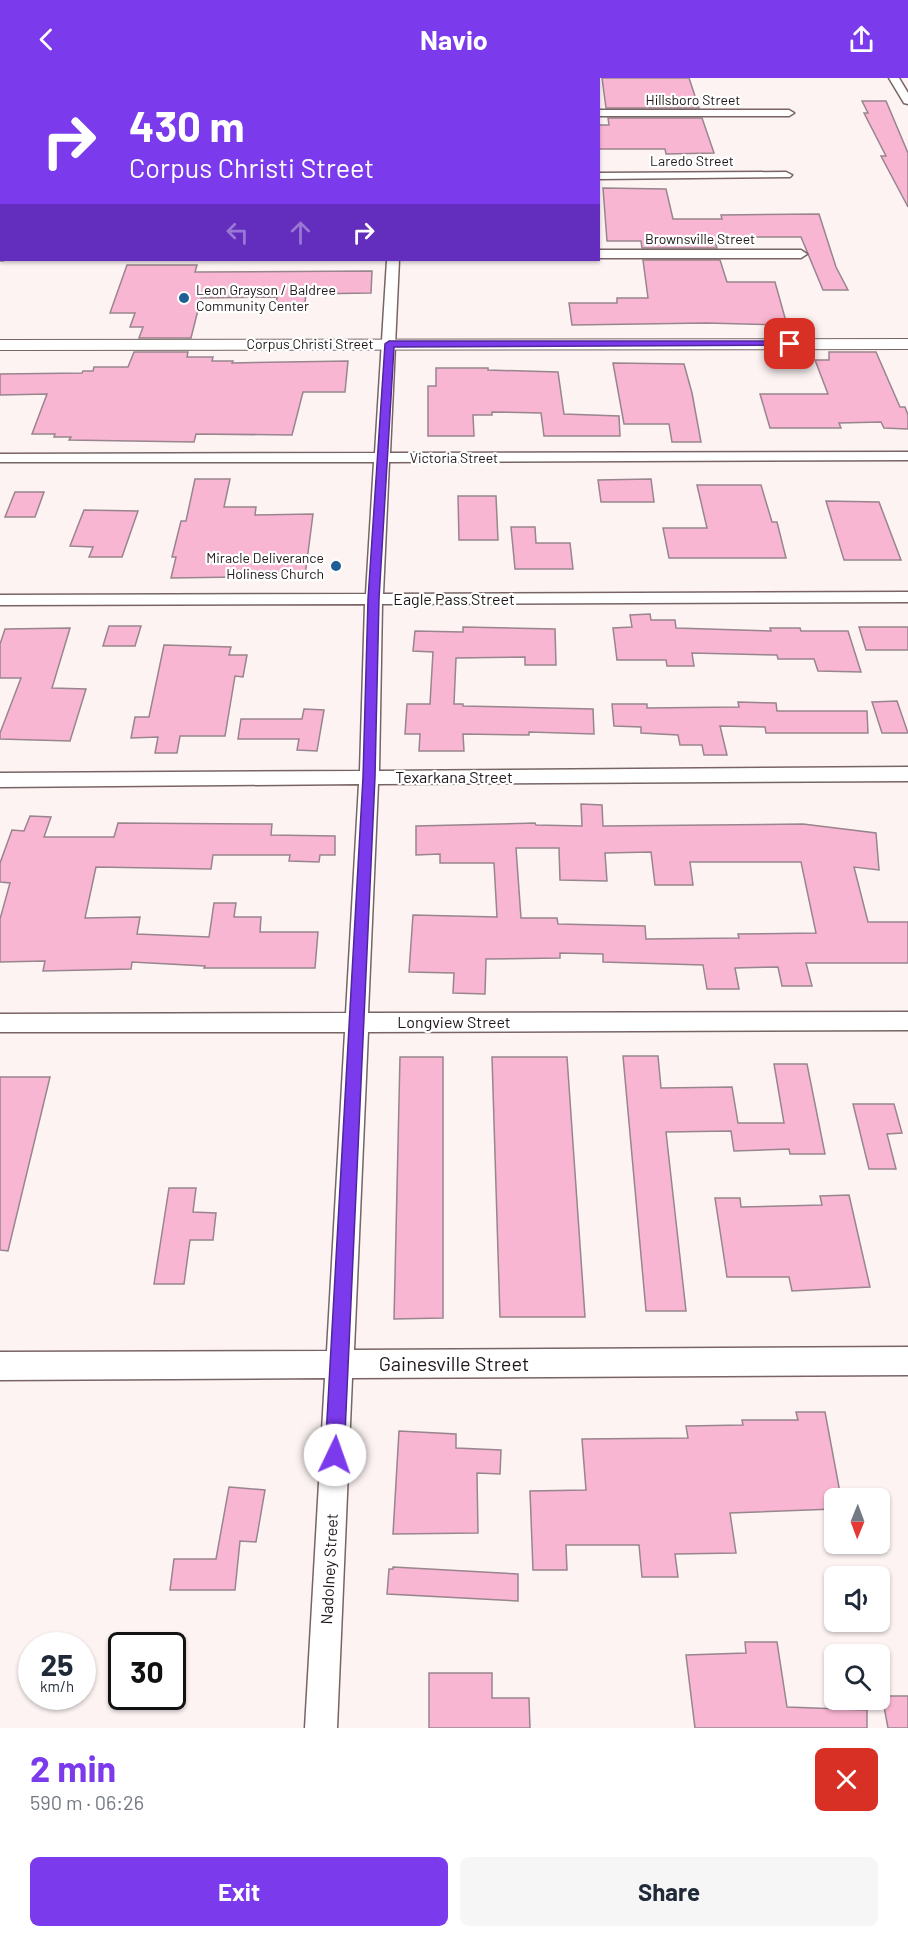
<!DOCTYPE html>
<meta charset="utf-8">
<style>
:root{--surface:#fff;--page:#f6f6f7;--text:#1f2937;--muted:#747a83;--accent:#7c3aed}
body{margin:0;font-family:Barlow,sans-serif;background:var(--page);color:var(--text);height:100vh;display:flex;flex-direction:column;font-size:22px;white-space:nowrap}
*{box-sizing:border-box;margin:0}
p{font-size:20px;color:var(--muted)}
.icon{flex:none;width:33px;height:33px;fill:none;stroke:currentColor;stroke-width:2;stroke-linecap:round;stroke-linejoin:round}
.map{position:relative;height:1650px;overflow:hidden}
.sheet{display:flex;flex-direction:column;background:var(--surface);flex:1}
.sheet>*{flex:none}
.hud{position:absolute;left:0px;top:0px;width:600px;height:183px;box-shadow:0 2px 4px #0004;background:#7c3aed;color:#fff;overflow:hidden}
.needle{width:39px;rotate:181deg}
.buttons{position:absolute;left:824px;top:1410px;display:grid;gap:12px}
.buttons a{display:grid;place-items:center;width:66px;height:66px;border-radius:9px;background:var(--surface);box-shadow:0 2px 4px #0004;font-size:30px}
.speed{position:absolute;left:18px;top:1554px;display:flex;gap:12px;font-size:30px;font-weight:700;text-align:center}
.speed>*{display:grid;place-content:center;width:78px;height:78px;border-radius:50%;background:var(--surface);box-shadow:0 2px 4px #0004;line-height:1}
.speed small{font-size:15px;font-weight:400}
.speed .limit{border:3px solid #111;border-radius:9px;background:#fff;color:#111}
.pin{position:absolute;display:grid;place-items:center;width:51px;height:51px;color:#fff;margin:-26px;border-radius:12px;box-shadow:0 3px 9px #0006}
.me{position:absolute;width:66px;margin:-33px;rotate:3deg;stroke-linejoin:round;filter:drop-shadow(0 0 4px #0008)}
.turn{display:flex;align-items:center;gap:21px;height:126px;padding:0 30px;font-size:27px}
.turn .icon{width:78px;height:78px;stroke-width:2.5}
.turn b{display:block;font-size:42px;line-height:51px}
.lanes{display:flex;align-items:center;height:57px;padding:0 30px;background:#0003;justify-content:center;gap:30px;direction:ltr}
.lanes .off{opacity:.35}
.round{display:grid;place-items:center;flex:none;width:63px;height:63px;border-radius:9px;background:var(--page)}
.overview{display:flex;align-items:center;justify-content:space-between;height:102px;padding:0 30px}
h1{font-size:36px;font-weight:700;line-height:45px;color:var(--accent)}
.primary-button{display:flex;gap:12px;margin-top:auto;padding:12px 30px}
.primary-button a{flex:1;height:69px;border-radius:9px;background:var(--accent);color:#fff;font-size:24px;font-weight:700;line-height:69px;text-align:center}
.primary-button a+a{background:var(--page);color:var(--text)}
header{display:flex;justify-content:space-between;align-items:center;height:78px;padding:0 30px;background:var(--accent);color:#fff;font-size:27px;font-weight:700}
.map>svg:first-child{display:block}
.building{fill:#f9b6d2;stroke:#98858d;stroke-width:1.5;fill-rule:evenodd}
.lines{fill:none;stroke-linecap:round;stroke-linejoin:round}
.minor-casing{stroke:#786464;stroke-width:3}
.tertiary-casing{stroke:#786464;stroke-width:2}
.secondary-casing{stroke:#786464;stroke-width:3}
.minor{fill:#fff;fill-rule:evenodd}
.tertiary{fill:#fff;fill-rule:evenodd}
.secondary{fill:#feede6;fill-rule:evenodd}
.route{fill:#7c3aed;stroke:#51269a;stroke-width:1.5}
.poi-dot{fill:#1f5f95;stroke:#fff;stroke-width:2}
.labels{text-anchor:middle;stroke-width:4.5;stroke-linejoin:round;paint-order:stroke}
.far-street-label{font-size:14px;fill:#201818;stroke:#fff}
.far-poi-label{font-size:14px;fill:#201818;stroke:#fff;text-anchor:start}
.street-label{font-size:16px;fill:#201818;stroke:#fff}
.near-street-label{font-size:20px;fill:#201818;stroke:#fff}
</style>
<header><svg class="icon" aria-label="back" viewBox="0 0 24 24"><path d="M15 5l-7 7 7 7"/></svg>Navio<svg class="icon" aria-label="share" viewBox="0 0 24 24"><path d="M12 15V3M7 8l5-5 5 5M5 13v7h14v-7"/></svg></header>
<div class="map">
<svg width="908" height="1650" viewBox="0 0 908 1650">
<rect width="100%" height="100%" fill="#fdf3f3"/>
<path class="building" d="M 602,0 L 689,0 L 699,30 L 606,30 Z
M 862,23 L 886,23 L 908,75 L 908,129 L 881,78 L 886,78 L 864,35 L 868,35 Z
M 608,40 L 702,40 L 714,75 L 666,76 L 665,71 L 598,71 L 598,47 L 609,47 Z
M 603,110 L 666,111 L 673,141 L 722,141 L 721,137 L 819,136 L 836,189 L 848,212 L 823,212 L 801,159 L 744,159 L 746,163 L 715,163 L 717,170 L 642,170 L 641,163 L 607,163 Z
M 643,182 L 720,182 L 727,204 L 775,204 L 787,247 L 706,245 L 572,247 L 569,225 L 617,225 L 617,220 L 648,220 Z
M 127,187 L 197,187 L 195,194 L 372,193 L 371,215 L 306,216 L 305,225 L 276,226 L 277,219 L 201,220 L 191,260 L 139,260 L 143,249 L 130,249 L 135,235 L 110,235 Z
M 134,274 L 188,274 L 187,279 L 213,279 L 212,283 L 233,283 L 232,285 L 348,283 L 345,314 L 303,314 L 292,357 L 196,356 L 194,364 L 69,362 L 71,359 L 54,359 L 55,356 L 32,356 L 47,316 L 0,317 L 0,296 L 82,295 L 83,293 L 93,293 L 94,289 L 128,289 Z
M 829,274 L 876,274 L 900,329 L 905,329 L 908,337 L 908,351 L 884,350 L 881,344 L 839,345 L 841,350 L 770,350 L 760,316 L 828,316 L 815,282 L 829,282 Z
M 613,285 L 684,286 L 692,315 L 701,364 L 672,364 L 669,346 L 624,346 Z
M 436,290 L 488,290 L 488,292 L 558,294 L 564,336 L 619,338 L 620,358 L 544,358 L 541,335 L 492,334 L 492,337 L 473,337 L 474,358 L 428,358 L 428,308 L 436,308 Z
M 195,401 L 230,401 L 224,429 L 256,429 L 255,437 L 313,436 L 305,498 L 171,500 L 176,479 L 172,479 L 181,443 L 186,443 Z
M 651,401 L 654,424 L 601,424 L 598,402 Z
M 697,407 L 761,407 L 772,444 L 777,444 L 786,480 L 669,480 L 663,450 L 707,450 Z
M 15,414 L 44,414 L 35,439 L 5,439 Z
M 458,418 L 496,418 L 498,462 L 459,462 Z
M 826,423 L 879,424 L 901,482 L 844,482 Z
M 84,432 L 138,433 L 122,479 L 89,479 L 93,469 L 70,468 Z
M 511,449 L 535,449 L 536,465 L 570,465 L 573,491 L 515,491 Z
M 650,536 L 651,542 L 675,542 L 676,550 L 771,553 L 770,550 L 800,550 L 801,553 L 848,553 L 861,594 L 818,593 L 814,581 L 778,581 L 777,577 L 692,575 L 694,588 L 667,588 L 666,582 L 617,582 L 613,550 L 632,549 L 630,537 Z
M 109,548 L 141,548 L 135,568 L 103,568 Z
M 463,549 L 555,551 L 556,587 L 525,587 L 525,579 L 456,580 L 454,626 L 463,626 L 463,628 L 593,631 L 594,656 L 529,654 L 529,657 L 463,656 L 464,673 L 419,673 L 420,656 L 405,656 L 407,626 L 430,626 L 433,574 L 413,573 L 415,553 L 463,554 Z
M 859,549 L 908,549 L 908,572 L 866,572 Z
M 70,550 L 52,610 L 86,611 L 70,663 L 0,661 L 0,655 L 21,600 L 0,600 L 0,566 L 5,551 Z
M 164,567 L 231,569 L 229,577 L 247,577 L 243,599 L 235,598 L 225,658 L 180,658 L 177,675 L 155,675 L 158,659 L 131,660 L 135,639 L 149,639 Z
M 897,623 L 908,655 L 882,655 L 872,624 Z
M 738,624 L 776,625 L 777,633 L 867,633 L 868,655 L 766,655 L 765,649 L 720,648 L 727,677 L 704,677 L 702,667 L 680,667 L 678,657 L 641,655 L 641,649 L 614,648 L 612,626 L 647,626 L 647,630 L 739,629 Z
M 304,631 L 324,632 L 317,673 L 297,672 L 299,661 L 238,661 L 241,641 L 302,641 Z
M 581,726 L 602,727 L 603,748 L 803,746 L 876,755 L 879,792 L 854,789 L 868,844 L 908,844 L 908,885 L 806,885 L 812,908 L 782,908 L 778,889 L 735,890 L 739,911 L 707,911 L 703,887 L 603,884 L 603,876 L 560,875 L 560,880 L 486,881 L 485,916 L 453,915 L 454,895 L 409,894 L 413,837 L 497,839 L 494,785 L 440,785 L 440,776 L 416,777 L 416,748 L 535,745 L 536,747 L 582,748 ZM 516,770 L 559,770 L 560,802 L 607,803 L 605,775 L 651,774 L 655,807 L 693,807 L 690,784 L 801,784 L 816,855 L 738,856 L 739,860 L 646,861 L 645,848 L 558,846 L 557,840 L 521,840 Z
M 30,738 L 51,739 L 44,759 L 114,759 L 118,745 L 272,746 L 271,757 L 335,758 L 335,777 L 320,777 L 319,784 L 289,783 L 290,777 L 213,777 L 211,791 L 96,789 L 85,840 L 140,839 L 137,856 L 209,859 L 214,825 L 236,825 L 234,839 L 261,839 L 260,854 L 318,854 L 315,890 L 204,890 L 205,888 L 132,884 L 131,891 L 43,893 L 45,883 L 0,884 L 0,841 L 10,805 L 0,804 L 0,785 L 12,752 L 24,753 Z
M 623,978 L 658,978 L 661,1010 L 732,1009 L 738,1045 L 784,1045 L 774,986 L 807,986 L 825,1076 L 790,1076 L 789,1071 L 734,1073 L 731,1053 L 666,1054 L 686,1233 L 646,1233 Z
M 400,979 L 443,979 L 443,1240 L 394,1241 Z
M 492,979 L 567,979 L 585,1239 L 500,1239 Z
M 0,999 L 50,999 L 8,1173 L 0,1172 Z
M 853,1026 L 894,1026 L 902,1055 L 887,1056 L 896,1091 L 869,1091 Z
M 169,1110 L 196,1110 L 193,1134 L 216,1135 L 213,1162 L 190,1162 L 184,1206 L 154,1206 Z
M 849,1117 L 870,1209 L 792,1213 L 789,1199 L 727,1199 L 715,1120 L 740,1120 L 741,1129 L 822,1127 L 820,1118 Z
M 796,1334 L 825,1334 L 841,1420 L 834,1420 L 834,1431 L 730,1435 L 736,1475 L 675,1476 L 678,1499 L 642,1499 L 639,1467 L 566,1467 L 567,1492 L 533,1492 L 530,1413 L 586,1412 L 582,1361 L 688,1360 L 686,1348 L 743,1347 L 742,1342 L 798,1342 Z
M 399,1353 L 456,1356 L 456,1370 L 501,1372 L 500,1396 L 477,1395 L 478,1455 L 393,1456 Z
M 229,1409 L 265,1412 L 256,1464 L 240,1463 L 235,1512 L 170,1512 L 174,1481 L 216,1481 Z
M 393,1489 L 518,1496 L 518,1523 L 387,1516 L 389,1491 L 393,1491 Z
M 745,1564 L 777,1564 L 787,1629 L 867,1632 L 867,1650 L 695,1650 L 686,1577 L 746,1575 Z
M 429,1595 L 492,1595 L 492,1620 L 529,1620 L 530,1650 L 429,1650 Z
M 882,1618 L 908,1618 L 908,1650 L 888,1650 Z"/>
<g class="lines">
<defs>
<path id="minor" d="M 397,0 L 407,0 L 407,2 L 397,2 Z
M 889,0 L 899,0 L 908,15 L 908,26 L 904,25 Z
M 598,32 L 789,32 L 794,35 L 789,38 L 598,38 Z
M 786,94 L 792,97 L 790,99 L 598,101 L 598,95 Z
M 0,97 L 2,97 L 2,103 L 0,103 Z
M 598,172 L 801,172 L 807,176 L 801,180 L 598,180 Z
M 0,174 L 2,174 L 3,182 L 0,182 Z
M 387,182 L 399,182 L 390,375 L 908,374 L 908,382 L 389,384 L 383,516 L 908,514 L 908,524 L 382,526 L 379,693 L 908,689 L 908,703 L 378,706 L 368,935 L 908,934 L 908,952 L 368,954 L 354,1272 L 908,1269 L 908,1297 L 352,1300 L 337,1650 L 305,1650 L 325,1300 L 0,1302 L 0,1274 L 327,1273 L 345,954 L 0,954 L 0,936 L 346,935 L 359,706 L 0,709 L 0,695 L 360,693 L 365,526 L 0,527 L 0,517 L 366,516 L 374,384 L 0,384 L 0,376 L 375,375 Z"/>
<path id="tertiary" d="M 908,261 L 908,271 L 0,272 L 0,262 Z"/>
<path id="secondary" d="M 17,0 L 31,0 L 16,2 Z
M 0,35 L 2,35 L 0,45 Z"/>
</defs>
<use href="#minor" class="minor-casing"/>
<use href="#tertiary" class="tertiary-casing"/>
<use href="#secondary" class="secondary-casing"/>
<use href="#minor" class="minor"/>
<use href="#tertiary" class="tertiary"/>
<use href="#secondary" class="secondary"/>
</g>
<path class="route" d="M 790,263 L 794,266 L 793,267 L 394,269 L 379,521 L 375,699 L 344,1377 L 341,1384 L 335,1386 L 328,1384 L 325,1377 L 363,699 L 368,521 L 385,266 L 389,263 Z"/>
<g class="poi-dot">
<circle cx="184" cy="220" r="6"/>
<circle cx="336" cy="488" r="6"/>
</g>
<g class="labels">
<g class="far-street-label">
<text x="693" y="27">Hillsboro Street</text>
<text x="692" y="88">Laredo Street</text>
<text x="700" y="166">Brownsville Street</text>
<text x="310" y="271">Corpus Christi Street</text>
<text x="454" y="385">Victoria Street</text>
</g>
<g class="far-poi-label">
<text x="196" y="217">Leon Grayson / Baldree<tspan x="196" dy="16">Community Center</tspan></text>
<text x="324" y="485" text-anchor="end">Miracle Deliverance<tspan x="324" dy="16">Holiness Church</tspan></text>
</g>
<g class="street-label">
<text x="454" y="527">Eagle Pass Street</text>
<text x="454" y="705">Texarkana Street</text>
<text x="454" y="950">Longview Street</text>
<text transform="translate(329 1491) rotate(-87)" y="6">Nadolney Street</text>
</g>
<g class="near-street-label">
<text x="454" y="1293">Gainesville Street</text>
</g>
</g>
</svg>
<div class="buttons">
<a><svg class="needle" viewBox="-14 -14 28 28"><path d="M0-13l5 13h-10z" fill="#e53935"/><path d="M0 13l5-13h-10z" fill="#747a83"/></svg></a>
<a><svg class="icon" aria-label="sound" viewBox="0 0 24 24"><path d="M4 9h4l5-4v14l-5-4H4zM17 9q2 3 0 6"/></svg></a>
<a><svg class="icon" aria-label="search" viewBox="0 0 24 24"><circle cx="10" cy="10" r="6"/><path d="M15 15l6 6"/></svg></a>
</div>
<div class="speed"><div>25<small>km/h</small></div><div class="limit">30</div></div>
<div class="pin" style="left:790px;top:266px;background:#d93025"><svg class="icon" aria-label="arrive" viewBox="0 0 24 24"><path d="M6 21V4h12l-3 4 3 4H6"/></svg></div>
<svg class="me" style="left:335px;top:1377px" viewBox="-20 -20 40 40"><circle r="19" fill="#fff"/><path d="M0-13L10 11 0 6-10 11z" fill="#7c3aed"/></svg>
<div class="hud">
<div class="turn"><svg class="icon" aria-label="right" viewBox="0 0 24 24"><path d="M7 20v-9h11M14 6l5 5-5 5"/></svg><div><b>430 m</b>Corpus Christi Street</div></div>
<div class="lanes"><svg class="icon off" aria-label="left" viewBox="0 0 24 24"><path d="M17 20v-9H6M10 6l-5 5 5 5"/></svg><svg class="icon off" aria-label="ahead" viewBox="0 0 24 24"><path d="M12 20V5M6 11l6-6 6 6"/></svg><svg class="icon" aria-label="right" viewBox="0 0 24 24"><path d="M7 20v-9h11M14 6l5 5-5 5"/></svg></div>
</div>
</div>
<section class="sheet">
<div class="overview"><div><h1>2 min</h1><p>590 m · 06:26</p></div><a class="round" style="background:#d93025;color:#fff"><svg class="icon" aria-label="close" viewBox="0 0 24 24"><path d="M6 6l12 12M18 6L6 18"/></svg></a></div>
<div class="primary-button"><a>Exit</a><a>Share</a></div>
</section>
